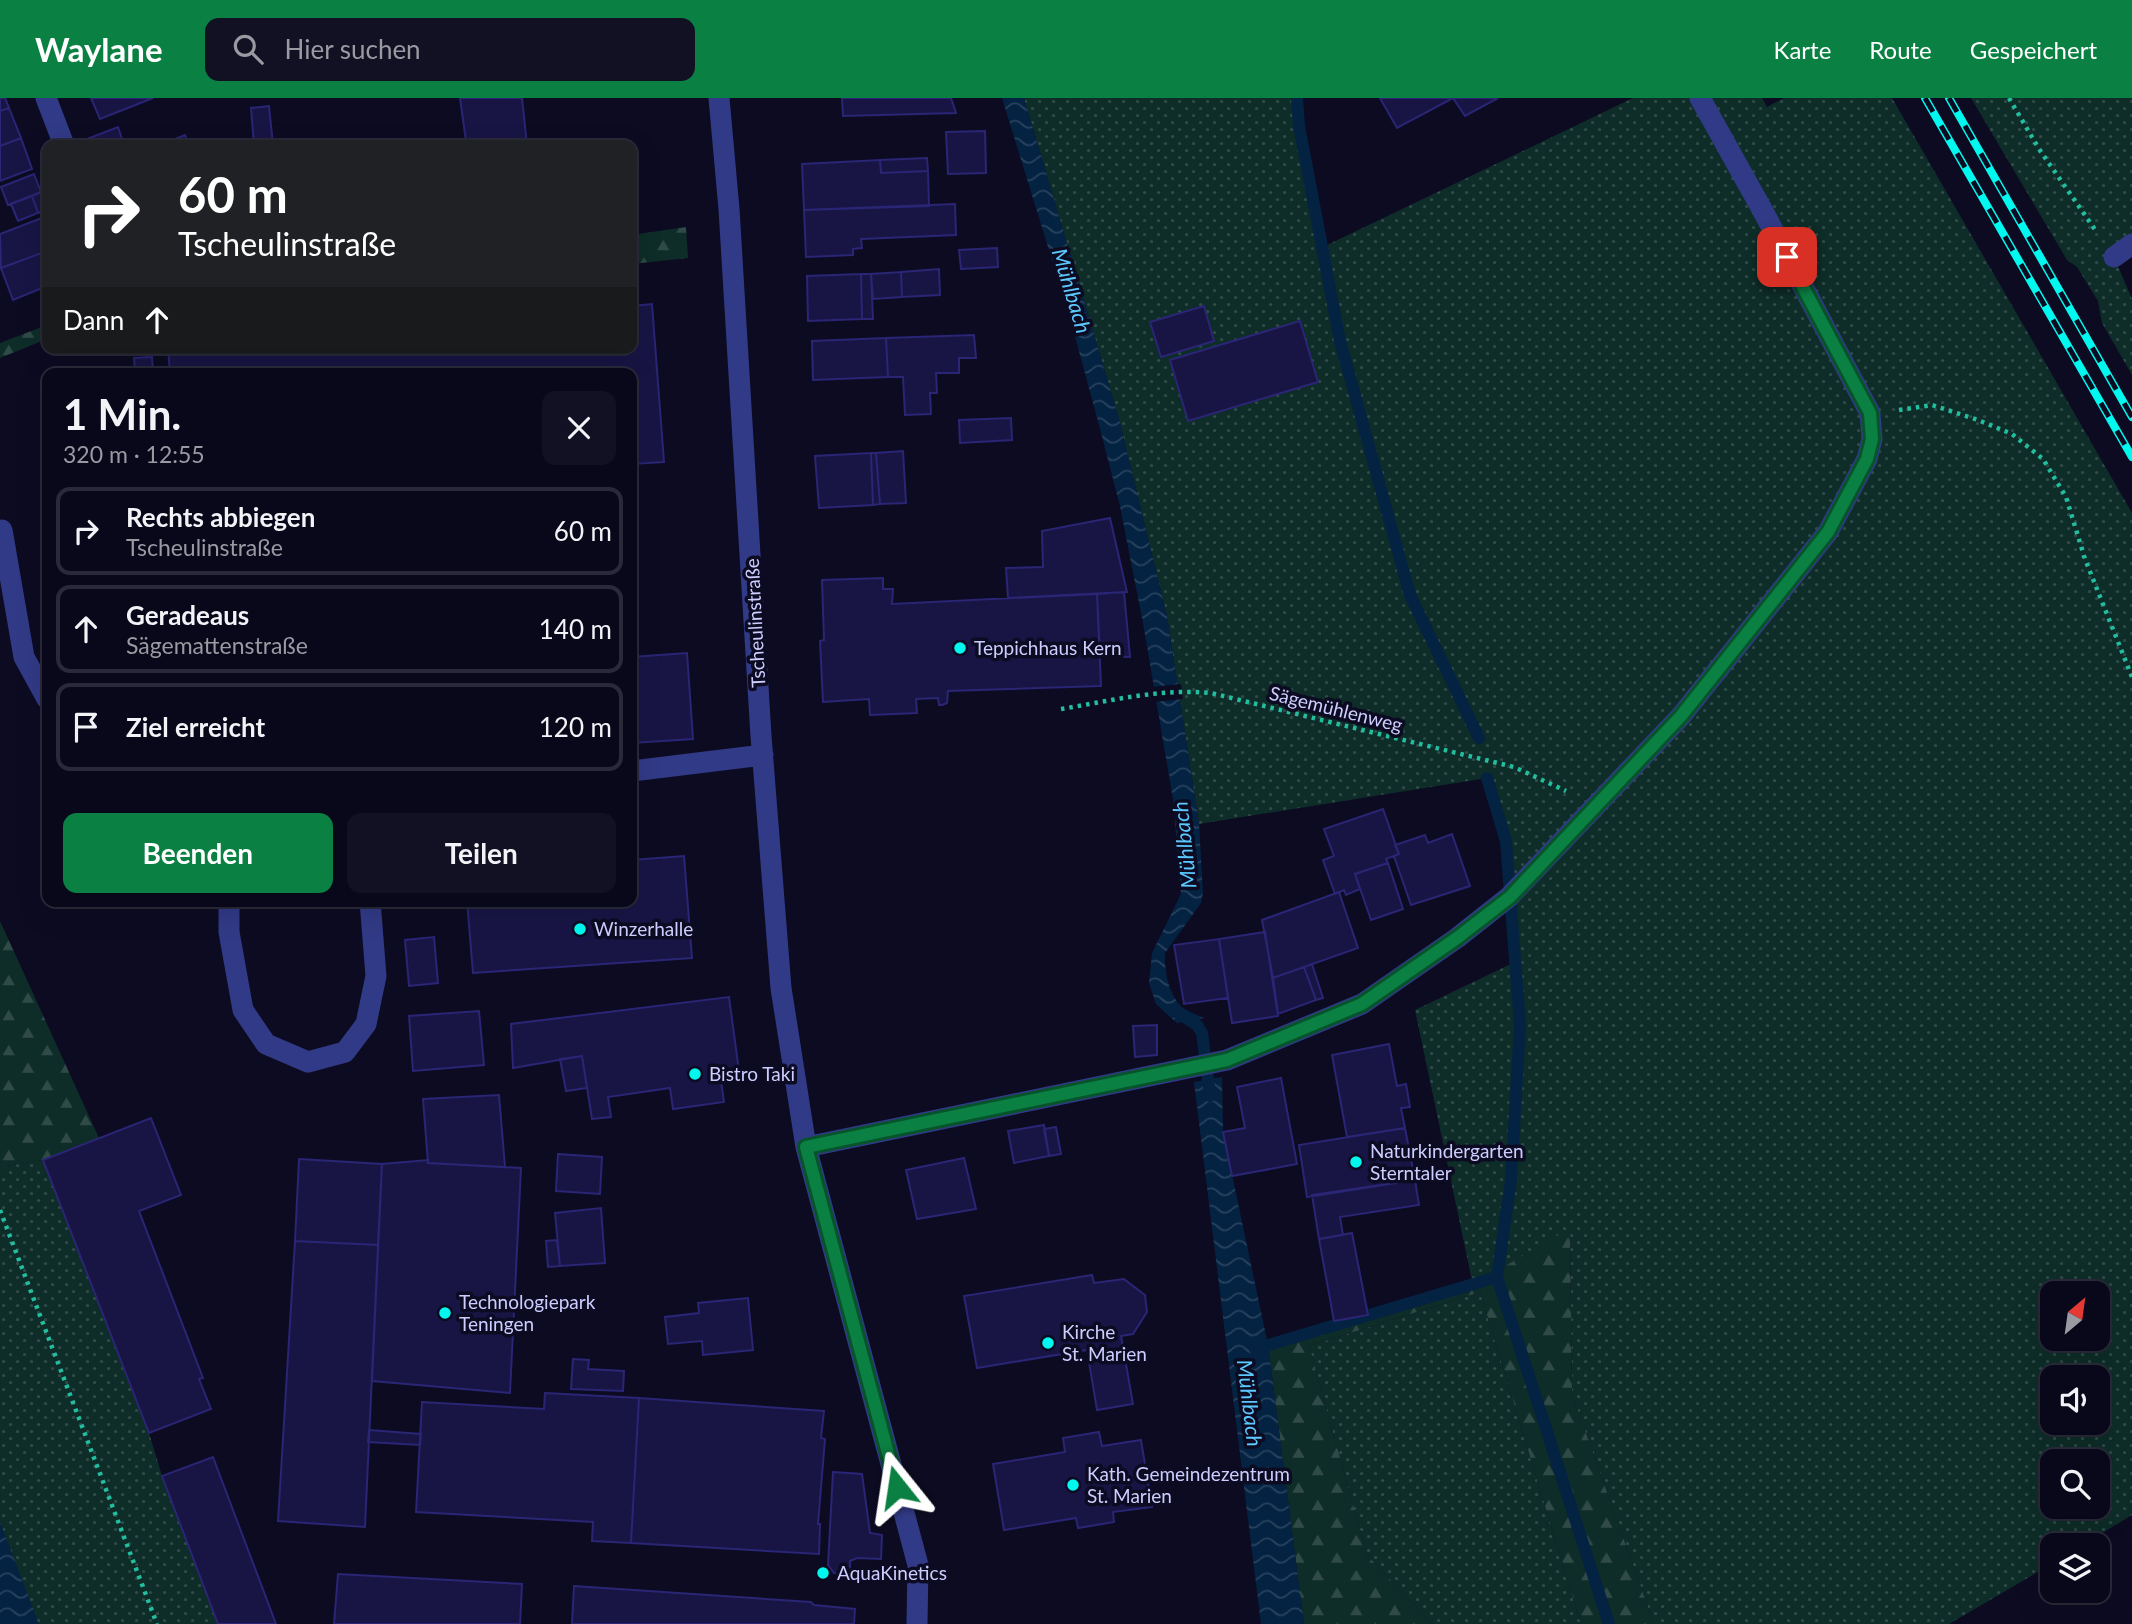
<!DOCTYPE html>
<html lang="de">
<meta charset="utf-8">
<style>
:root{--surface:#09081a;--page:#121123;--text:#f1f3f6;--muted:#999aa2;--line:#292939;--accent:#0b8043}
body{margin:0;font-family:Lato,sans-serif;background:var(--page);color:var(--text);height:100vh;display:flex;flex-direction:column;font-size:26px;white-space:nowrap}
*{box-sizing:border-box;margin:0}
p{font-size:23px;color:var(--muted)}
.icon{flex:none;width:38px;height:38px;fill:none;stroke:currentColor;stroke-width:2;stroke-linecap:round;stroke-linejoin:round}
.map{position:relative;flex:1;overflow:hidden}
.side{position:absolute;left:42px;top:270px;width:595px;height:539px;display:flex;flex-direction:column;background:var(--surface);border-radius:14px;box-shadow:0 7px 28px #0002,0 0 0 2px var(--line)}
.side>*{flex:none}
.hud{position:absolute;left:42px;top:42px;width:595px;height:214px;border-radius:14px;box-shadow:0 7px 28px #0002,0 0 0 2px var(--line);background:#202124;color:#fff;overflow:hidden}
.needle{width:46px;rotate:29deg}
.tools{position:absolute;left:2040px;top:1183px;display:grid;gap:14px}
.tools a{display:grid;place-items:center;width:70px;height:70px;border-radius:14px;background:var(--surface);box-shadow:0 7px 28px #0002,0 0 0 2px var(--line);font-size:35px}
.pin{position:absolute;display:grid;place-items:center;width:60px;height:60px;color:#fff;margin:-30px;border-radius:14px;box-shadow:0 4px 10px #0006}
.me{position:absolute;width:77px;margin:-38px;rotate:345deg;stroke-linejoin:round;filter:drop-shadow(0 0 5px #0008)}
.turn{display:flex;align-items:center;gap:24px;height:147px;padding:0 21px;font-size:32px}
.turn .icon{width:91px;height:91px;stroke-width:2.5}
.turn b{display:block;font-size:49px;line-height:60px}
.then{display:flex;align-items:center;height:66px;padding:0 21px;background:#0003;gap:14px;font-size:26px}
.round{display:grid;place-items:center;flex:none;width:74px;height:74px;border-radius:14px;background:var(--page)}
.summary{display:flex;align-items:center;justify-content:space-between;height:119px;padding:0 21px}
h1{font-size:42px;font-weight:700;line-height:52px}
.cta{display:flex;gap:14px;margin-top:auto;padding:14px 21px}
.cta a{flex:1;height:80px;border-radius:14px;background:var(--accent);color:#fff;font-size:28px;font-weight:700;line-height:80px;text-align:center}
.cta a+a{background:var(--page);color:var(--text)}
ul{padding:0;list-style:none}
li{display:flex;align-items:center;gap:21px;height:88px;margin:0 14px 10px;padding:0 7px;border:4px solid var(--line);border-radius:14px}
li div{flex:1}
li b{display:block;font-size:26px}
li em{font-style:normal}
header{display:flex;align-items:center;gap:42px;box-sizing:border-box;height:98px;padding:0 35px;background:var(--accent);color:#fff}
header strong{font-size:33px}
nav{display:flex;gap:38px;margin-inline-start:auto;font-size:24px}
.search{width:490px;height:63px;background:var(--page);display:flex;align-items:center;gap:18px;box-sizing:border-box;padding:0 24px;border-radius:14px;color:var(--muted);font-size:26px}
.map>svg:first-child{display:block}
.green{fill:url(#green-dots);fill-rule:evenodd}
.forest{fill:url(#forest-firs)}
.water{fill:url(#water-waves)}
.pier{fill:#0c0b22}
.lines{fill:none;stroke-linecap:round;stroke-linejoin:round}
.stream{stroke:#042342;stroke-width:12}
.building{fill:#181545;stroke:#2a2574;stroke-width:2}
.path{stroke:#22be9f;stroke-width:4.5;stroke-dasharray:3.5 5;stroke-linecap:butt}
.minor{stroke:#313a86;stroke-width:21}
.rail-casing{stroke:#00f8ef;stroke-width:8}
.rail{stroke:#0c0b22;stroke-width:5;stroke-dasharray:16;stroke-linecap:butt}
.route-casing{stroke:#07532c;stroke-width:18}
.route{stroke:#0b8043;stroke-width:12}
.poi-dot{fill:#00f8ef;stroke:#0c0b22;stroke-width:2.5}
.labels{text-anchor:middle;stroke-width:7;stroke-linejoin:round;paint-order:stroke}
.street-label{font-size:19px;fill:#cdceff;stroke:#0c0b22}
.poi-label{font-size:19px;fill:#cdceff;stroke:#0c0b22;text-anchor:start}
.water-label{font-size:21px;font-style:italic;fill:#5bc9ff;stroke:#0c0b22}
</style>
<header>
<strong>Waylane</strong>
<div class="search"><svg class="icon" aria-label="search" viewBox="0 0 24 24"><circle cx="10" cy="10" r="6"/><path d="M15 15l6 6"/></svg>Hier suchen</div>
<nav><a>Karte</a><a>Route</a><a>Gespeichert</a></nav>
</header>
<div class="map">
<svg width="2132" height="1526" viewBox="0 0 2132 1526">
<defs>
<pattern id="green-dots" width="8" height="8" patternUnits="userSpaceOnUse" patternTransform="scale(1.75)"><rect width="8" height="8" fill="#0e2d28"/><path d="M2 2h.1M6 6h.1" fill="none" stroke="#304a48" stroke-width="1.8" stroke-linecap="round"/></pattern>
<pattern id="forest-firs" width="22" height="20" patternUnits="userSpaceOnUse" patternTransform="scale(1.75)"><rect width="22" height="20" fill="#0e2d28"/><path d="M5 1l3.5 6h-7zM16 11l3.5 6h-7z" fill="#304a48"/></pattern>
<pattern id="water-waves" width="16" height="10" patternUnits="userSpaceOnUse" patternTransform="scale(1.75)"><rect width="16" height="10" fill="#042342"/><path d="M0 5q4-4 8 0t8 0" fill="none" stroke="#27425e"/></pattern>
</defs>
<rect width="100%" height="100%" fill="#0c0b22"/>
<path class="green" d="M 1024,0 L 1297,0 L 1299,28 L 1323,149 L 1633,0 L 1762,0 L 1767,9 L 1784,0 L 1892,0 L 2132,415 L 2132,1417 L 2082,1447 L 2053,1447 L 2053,1465 L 1949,1526 L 1654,1526 L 1572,1296 L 1570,1131 L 1473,1187 L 1415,912 L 1515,864 L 1506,743 L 1487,680 L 1199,726 L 1167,518 L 1119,321 ZM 2053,1195 L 2098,1195 L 2098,1241 L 2053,1241 ZM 2053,1279 L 2098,1279 L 2098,1325 L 2053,1325 ZM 2053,1363 L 2098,1363 L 2098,1409 L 2053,1409 Z
M 1971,0 L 2132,0 L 2132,146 L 2114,159 L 2132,201 L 2132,277 L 2102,225 L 2098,203 L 2077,169 L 2067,162 Z
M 43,1062 L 149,1335 L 162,1378 L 218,1526 L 38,1526 L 0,1424 L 0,1069 Z
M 1480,1194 L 1581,1526 L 1433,1526 L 1367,1457 L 1309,1248 Z"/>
<path class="forest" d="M 686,129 L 688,160 L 632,166 L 632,137 Z
M 47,227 L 47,241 L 0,260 L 0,245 Z
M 0,823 L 99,1040 L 43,1062 L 0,1069 Z
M 1570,1130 L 1572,1296 L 1654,1526 L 1581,1526 L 1480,1194 L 1309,1248 L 1367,1457 L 1433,1526 L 1304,1526 L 1268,1247 L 1473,1187 Z"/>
<path class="water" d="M 1002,0 L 1024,0 L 1119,321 L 1167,518 L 1199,726 L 1203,795 L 1201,805 L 1165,855 C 1164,873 1169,898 1183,910 C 1189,914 1197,917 1204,920 L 1177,925 L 1156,906 L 1149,885 L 1152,855 L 1181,796 L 1173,701 L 1143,525 L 1120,408 L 1099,327 L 1070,220 Z
M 1222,979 L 1223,1034 L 1268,1247 L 1304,1526 L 1261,1526 L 1194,984 Z
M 0,1424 L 36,1518 L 38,1526 L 0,1526 Z"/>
<path class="pier" d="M 1181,586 L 1183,601 L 1153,604 L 1151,589 Z"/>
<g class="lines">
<path class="stream" d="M 1297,0 L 1299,28 L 1340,243 L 1410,497 L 1479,640
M 1487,680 L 1506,743 L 1520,927 L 1511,1082 L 1497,1179 L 1609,1526
M 1176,914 L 1197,927 L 1202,935 L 1210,998
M 1255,1251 L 1497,1179"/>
</g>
<path class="building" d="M 0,0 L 5,0 L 9,10 L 0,13 Z
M 91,0 L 153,0 L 100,21 Z
M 460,0 L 522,0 L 527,47 L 445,47 L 466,43 Z
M 842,0 L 951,0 L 956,15 L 843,18 Z
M 1380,0 L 1453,0 L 1397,30 Z
M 1453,0 L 1498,0 L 1465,18 Z
M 269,8 L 273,47 L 254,47 L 251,10 Z
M 9,10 L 21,40 L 0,48 L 0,13 Z
M 118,29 L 124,47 L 80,47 L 79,44 Z
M 985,33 L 986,75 L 948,76 L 946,34 Z
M 185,37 L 189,47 L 160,47 Z
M 21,40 L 32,71 L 0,83 L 0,48 Z
M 927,60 L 928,73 L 881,75 L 880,62 Z
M 880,62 L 881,75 L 928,73 L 929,108 L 804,112 L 802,66 Z
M 34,76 L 41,94 L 8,107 L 1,89 Z
M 47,92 L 47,112 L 38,115 L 32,98 Z
M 32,98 L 38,115 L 18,123 L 11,106 Z
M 955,106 L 956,137 L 861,141 L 862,150 L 853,151 L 853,157 L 806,159 L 804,112 Z
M 47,118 L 47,153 L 1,170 L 0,136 Z
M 997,150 L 998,169 L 961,171 L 959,152 Z
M 47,153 L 47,188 L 13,202 L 1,170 Z
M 939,171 L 940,197 L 902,199 L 901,174 Z
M 901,174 L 902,199 L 873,201 L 871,176 Z
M 861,176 L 862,221 L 808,223 L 807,178 Z
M 861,176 L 871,176 L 873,221 L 862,221 Z
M 652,206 L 664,364 L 632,366 L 632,275 L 170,275 L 168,250 L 632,250 L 632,208 Z
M 1204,208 L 1214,243 L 1161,259 L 1150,224 Z
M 1300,223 L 1318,284 L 1188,323 L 1170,262 Z
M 974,237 L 976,260 L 959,260 L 959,275 L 936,275 L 937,295 L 930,295 L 931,316 L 905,317 L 903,279 L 888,279 L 886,240 Z
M 886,240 L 888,279 L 813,282 L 812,243 Z
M 152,259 L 153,274 L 135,274 L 134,260 Z
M 1011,320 L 1012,342 L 960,345 L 959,322 Z
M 903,353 L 906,405 L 880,406 L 876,355 Z
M 871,355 L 873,407 L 819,410 L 815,358 Z
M 871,355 L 876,355 L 880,406 L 873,407 Z
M 1110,420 L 1127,494 L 1008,500 L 1006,470 L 1043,469 L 1042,433 Z
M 883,480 L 883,491 L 893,491 L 892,506 L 1097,496 L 1101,588 L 948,593 L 947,605 L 942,607 L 939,607 L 938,600 L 916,601 L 917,615 L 870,617 L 869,601 L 823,604 L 820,543 L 824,542 L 822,482 Z
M 1124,494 L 1130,559 L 1100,558 L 1097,496 Z
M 687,555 L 693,641 L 632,645 L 632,559 Z
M 1383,711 L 1399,756 L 1386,761 L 1388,765 L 1355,776 L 1360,791 L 1346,797 L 1344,792 L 1335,796 L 1323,762 L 1334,758 L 1324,731 Z
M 1452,736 L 1470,788 L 1411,807 L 1394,758 L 1399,756 L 1395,747 L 1425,737 L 1428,745 Z
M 684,758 L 692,860 L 473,875 L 467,803 L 632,803 L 632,762 Z
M 1388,765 L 1403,811 L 1371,822 L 1355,776 Z
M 1339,794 L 1358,850 L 1273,880 L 1262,822 Z
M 1265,834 L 1278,918 L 1232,925 L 1219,841 Z
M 434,839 L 438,885 L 409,888 L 405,842 Z
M 1219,841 L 1228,900 L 1184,906 L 1174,847 Z
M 1312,866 L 1323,900 L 1316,902 L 1304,869 Z
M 1304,869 L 1316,902 L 1278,916 L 1273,880 Z
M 729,899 L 739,973 L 720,975 L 724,1004 L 673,1011 L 670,990 L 608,999 L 611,1019 L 592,1021 L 582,958 L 513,970 L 511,926 Z
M 479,913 L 484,967 L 413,973 L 409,918 Z
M 1157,927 L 1157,957 L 1135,959 L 1133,928 Z
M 1389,946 L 1397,988 L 1406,986 L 1410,1009 L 1401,1010 L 1405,1030 L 1347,1039 L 1332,957 Z
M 582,958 L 587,990 L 566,993 L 560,961 Z
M 1281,980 L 1297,1066 L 1232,1078 L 1223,1034 L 1245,1030 L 1237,989 Z
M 499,997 L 505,1069 L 428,1065 L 423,1001 Z
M 151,1020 L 181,1097 L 139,1113 L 203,1280 L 199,1281 L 211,1311 L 149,1335 L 43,1062 Z
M 1044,1027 L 1049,1058 L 1014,1065 L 1008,1033 Z
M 1056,1029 L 1061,1056 L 1049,1058 L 1044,1031 Z
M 1405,1030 L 1415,1082 L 1307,1099 L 1299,1047 Z
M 558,1056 L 602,1059 L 600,1096 L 556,1093 Z
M 964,1060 L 976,1111 L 917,1121 L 906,1072 Z
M 299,1061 L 382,1066 L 378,1147 L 295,1143 Z
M 428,1062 L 428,1065 L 521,1070 L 510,1295 L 372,1283 L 382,1066 Z
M 1415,1082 L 1419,1107 L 1340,1119 L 1343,1137 L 1319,1141 L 1312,1097 Z
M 601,1110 L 605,1165 L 560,1168 L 555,1115 Z
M 1352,1135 L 1368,1217 L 1334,1223 L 1319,1141 Z
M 557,1142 L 560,1168 L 548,1169 L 546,1143 Z
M 295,1143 L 378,1147 L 365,1429 L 278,1423 Z
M 1092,1177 L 1094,1185 L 1124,1181 L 1145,1197 L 1147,1214 L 1133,1236 L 1121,1238 L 1133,1306 L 1097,1312 L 1087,1252 L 977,1270 L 964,1198 Z
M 748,1200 L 753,1252 L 703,1257 L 702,1243 L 668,1246 L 665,1219 L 699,1215 L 698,1205 Z
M 573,1261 L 589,1262 L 588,1271 L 624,1273 L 623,1293 L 571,1291 Z
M 545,1295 L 639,1300 L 631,1445 L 592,1443 L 593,1424 L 416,1414 L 422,1304 L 544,1311 Z
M 639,1300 L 824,1313 L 821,1340 L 825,1341 L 818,1426 L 820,1426 L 819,1456 L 631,1445 Z
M 369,1332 L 421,1336 L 420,1347 L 368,1344 Z
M 1099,1334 L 1102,1348 L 1141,1342 L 1152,1409 L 1113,1414 L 1114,1424 L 1078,1430 L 1076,1420 L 1004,1432 L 993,1366 L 1065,1354 L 1063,1340 Z
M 213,1359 L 276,1526 L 218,1526 L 162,1378 Z
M 833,1374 L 862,1376 L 870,1435 L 882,1437 L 881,1461 L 857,1460 L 850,1463 L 850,1476 L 834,1475 L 828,1467 Z
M 338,1476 L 522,1486 L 520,1526 L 334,1526 Z
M 574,1488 L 811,1504 L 814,1507 L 855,1511 L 854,1526 L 572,1526 Z"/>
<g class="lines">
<path class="path" d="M 2009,0 L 2039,51 L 2096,133
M 1899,312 L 1932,307 L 1978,322 L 2012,336 L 2043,361 L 2066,399 L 2085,461 L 2132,579
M 1061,611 C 1110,603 1161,590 1211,595 L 1514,669 L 1566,693
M 0,1112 L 157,1526"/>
<path class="minor" d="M 46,0 L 64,47
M 719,0 L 729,111 L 761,638 L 781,890 L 806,1049 L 918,1467 L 917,1526
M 2114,159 L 2132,146
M 2,432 L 24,559 L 47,601
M 632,673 L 763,657
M 229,803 L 229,834 L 243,912 L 266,946 L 308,964 L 345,954 L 366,926 L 376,878 L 370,803
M 806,1049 L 1227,962 L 1362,906 L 1457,840 L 1509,799 L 1681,618 L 1828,434 L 1867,361 L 1872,341 L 1870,315 L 1764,115 L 1700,0"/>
<defs>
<path id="rail" d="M 1925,0 L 2132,359
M 1949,0 L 2132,319"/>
</defs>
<use href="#rail" class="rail-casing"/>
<use href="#rail" class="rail"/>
</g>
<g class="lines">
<defs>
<path id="route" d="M 897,1389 L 806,1049 L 1227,962 L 1362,906 L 1457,840 L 1510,799 L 1681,618 L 1828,434 L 1867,361 L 1872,341 L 1870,315 L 1787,159"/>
</defs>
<use href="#route" class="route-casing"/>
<use href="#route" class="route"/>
</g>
<g class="poi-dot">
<circle cx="960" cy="550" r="7"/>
<circle cx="580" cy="831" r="7"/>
<circle cx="695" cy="976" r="7"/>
<circle cx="1356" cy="1064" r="7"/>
<circle cx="445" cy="1215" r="7"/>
<circle cx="1048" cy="1245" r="7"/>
<circle cx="1073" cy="1387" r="7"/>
<circle cx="823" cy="1475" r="7"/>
</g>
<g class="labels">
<g class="street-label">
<text transform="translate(755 525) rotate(-93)" y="7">Tscheulinstraße</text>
<text transform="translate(1336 611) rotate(14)" y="7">Sägemühlenweg</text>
</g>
<g class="poi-label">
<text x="974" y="557">Teppichhaus Kern</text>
<text x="594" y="838">Winzerhalle</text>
<text x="709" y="983">Bistro Taki</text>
<text x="1370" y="1060">Naturkindergarten<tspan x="1370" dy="22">Sterntaler</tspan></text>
<text x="459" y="1211">Technologiepark<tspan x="459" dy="22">Teningen</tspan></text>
<text x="1062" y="1241">Kirche<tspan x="1062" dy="22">St. Marien</tspan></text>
<text x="1087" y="1383">Kath. Gemeindezentrum<tspan x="1087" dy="22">St. Marien</tspan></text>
<text x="837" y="1482">AquaKinetics</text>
</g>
<g class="water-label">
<text transform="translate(1071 193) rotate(73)" y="7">Mühlbach</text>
<text transform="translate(1185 747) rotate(-96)" y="7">Mühlbach</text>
<text transform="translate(1249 1305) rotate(83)" y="7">Mühlbach</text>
</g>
</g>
</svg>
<div class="tools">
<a><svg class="needle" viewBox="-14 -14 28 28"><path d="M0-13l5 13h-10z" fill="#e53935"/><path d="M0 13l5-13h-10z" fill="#999aa2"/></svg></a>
<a><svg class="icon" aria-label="sound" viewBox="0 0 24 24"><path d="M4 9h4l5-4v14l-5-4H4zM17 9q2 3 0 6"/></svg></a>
<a><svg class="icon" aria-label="search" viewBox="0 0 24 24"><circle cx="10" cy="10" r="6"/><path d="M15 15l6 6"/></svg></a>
<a><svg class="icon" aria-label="layers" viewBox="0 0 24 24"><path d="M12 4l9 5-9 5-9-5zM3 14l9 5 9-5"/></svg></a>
</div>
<div class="pin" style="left:1787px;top:159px;background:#d93025"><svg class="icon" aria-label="arrive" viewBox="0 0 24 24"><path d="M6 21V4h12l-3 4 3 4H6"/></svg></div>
<svg class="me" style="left:897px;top:1389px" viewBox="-20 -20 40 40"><path d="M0-17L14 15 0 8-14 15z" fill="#0b8043" stroke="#fff" stroke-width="4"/></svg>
<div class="hud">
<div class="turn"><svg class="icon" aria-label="right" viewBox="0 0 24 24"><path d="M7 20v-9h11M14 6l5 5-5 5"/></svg><div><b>60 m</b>Tscheulinstraße</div></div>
<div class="then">Dann<svg class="icon" aria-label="ahead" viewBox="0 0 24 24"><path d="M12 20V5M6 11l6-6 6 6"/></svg></div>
</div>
<section class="side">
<div class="summary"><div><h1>1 Min.</h1><p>320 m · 12:55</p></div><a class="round"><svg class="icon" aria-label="close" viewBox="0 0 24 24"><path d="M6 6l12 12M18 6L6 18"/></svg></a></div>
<ul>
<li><svg class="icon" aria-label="right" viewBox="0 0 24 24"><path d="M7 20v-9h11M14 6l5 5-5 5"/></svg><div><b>Rechts abbiegen</b><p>Tscheulinstraße</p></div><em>60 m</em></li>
<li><svg class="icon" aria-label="ahead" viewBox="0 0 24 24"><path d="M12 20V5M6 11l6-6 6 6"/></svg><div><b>Geradeaus</b><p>Sägemattenstraße</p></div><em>140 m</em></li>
<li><svg class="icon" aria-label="arrive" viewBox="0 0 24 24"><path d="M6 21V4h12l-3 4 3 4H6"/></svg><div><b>Ziel erreicht</b></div><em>120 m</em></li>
</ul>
<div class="cta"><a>Beenden</a><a>Teilen</a></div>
</section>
</div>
